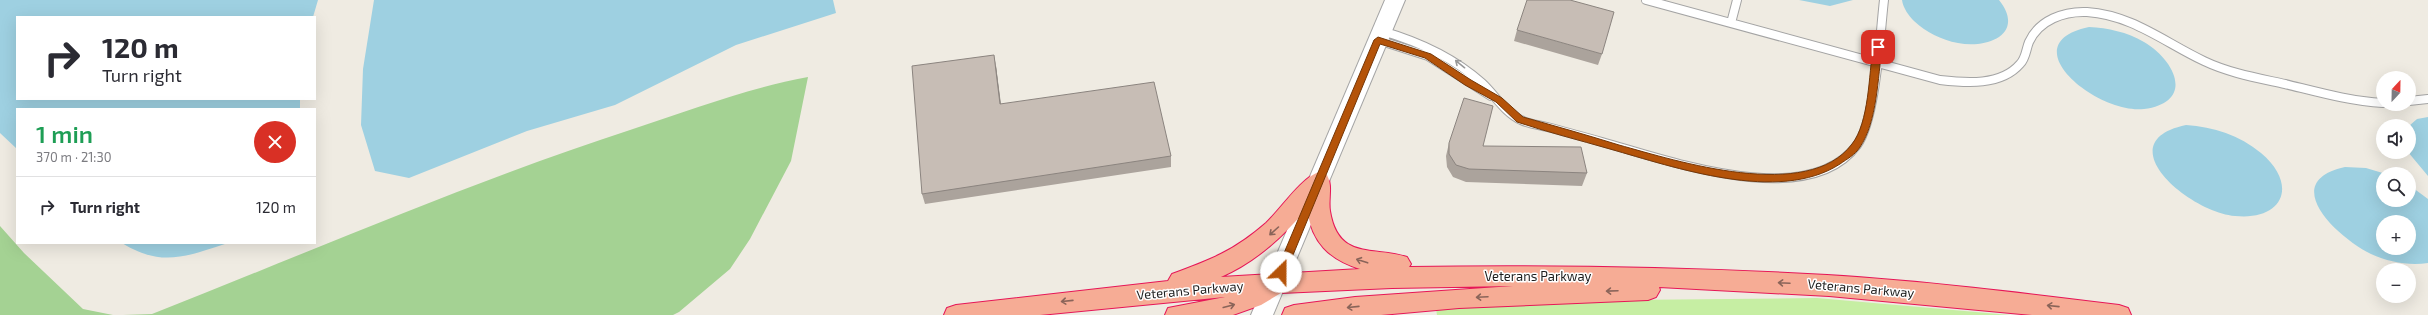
<!DOCTYPE html>
<meta charset="utf-8">
<style>
:root{--surface:#fff;--page:#f7f7f7;--text:#2b2b33;--muted:#7c7c81;--line:#e1e1e2}
body{margin:0;font-family:"Exo 2",sans-serif;background:var(--page);color:var(--text);height:100vh;display:flex;flex-direction:column;font-size:15px;white-space:nowrap}
*{box-sizing:border-box;margin:0}
p{font-size:13px;color:var(--muted)}
.icon{flex:none;width:22px;height:22px;fill:none;stroke:currentColor;stroke-width:2;stroke-linecap:round;stroke-linejoin:round}
.map{position:relative;flex:1;overflow:hidden}
.sheet{position:absolute;left:16px;top:108px;width:300px;height:136px;display:flex;flex-direction:column;background:var(--surface);border-radius:0px;box-shadow:0 4px 16px #0002}
.sheet>*{flex:none}
.hud{position:absolute;left:16px;top:16px;width:300px;height:84px;border-radius:0px;box-shadow:0 4px 16px #0002;background:#fff;color:var(--text);overflow:hidden}
.needle{width:26px;rotate:22deg}
.fabs{position:absolute;left:2376px;top:71px;display:grid;gap:8px}
.fabs a{display:grid;place-items:center;width:40px;height:40px;border-radius:50%;background:var(--surface);box-shadow:0 4px 16px #0002;font-size:20px}
.pin{position:absolute;display:grid;place-items:center;width:34px;height:34px;color:#fff;margin:-17px;border-radius:8px;box-shadow:0 2px 6px #0006}
.me{position:absolute;width:44px;margin:-22px;rotate:23deg;stroke-linejoin:round;filter:drop-shadow(0 0 3px #0008)}
.turn{display:flex;align-items:center;gap:14px;height:84px;padding:0 20px;font-size:18px}
.turn .icon{width:52px;height:52px;stroke-width:2.5}
.turn b{display:block;font-size:28px;line-height:34px}
.round{display:grid;place-items:center;flex:none;width:42px;height:42px;border-radius:21px;background:var(--page)}
.headline{display:flex;align-items:center;justify-content:space-between;height:68px;padding:0 20px}
h1{font-size:24px;font-weight:600;line-height:30px;color:#1e9e55}
ul{padding:0;list-style:none}
li{display:flex;align-items:center;gap:12px;height:60px;padding:0 20px;border-top:1px solid var(--line)}
li div{flex:1}
li b{display:block;font-size:15px}
li em{font-style:normal}
.map>svg:first-child{display:block}
.grass{fill:#c6eea3}
.forest{fill:#a4d293}
.water{fill:#9ed0e1;fill-rule:evenodd}
.lines{fill:none;stroke-linecap:round;stroke-linejoin:round}
.service-casing{stroke:#a4a4a4;stroke-width:10}
.tertiary-casing{stroke:#a4a4a4;stroke-width:2}
.trunk-casing{stroke:#e61657;stroke-width:2}
.service{stroke:#fff;stroke-width:8}
.tertiary{fill:#fff;fill-rule:evenodd}
.trunk{fill:#f6ac95;fill-rule:evenodd}
.wall{fill:#aba39c}
.shaded-wall{fill:#8b847f}
.building{fill:#c7bdb5;stroke:#8b847f}
.oneway{stroke:#999}
.oneway2{stroke:#8a6459}
.route{fill:#b45309;stroke:#753606}
.labels{text-anchor:middle;stroke-width:3;stroke-linejoin:round;paint-order:stroke}
.street-label{font-size:13px;fill:#1d1d1d;stroke:#fff}
</style>
<div class="map">
<svg width="2428" height="315" viewBox="0 0 2428 315">
<rect width="100%" height="100%" fill="#efebe2"/>
<path class="grass" d="M 1817,298 L 2010,315 L 1437,315 L 1436,309 L 1623,300 Z"/>
<path class="forest" d="M 808,77 L 791,161 L 750,239 L 730,269 L 679,312 L 673,315 L 123,315 L 152,314 C 312,251 470,182 633,129 C 691,110 748,88 808,77 Z
M 0,226 L 24,253 L 83,309 L 113,315 L 0,315 Z"/>
<path class="water" d="M 0,0 L 318,0 L 313,17 L 17,17 L 17,99 L 300,99 L 300,109 L 17,109 L 17,149 L 0,133 Z
M 374,0 L 833,0 L 836,13 L 736,45 L 615,105 L 527,131 L 409,178 L 375,171 L 361,125 L 363,69 Z
M 1799,0 L 1853,0 L 1830,6 Z
M 1902,0 L 1999,0 C 2026,34 1987,49 1958,43 C 1941,40 1926,32 1914,21 C 1909,16 1903,8 1902,0 Z
M 2089,27 C 2108,28 2127,32 2144,42 C 2176,61 2195,102 2144,109 C 2098,115 2009,44 2089,27 Z
M 2428,117 L 2428,176 L 2408,152 L 2409,126 L 2417,119 Z
M 2186,125 C 2214,127 2239,135 2261,153 C 2299,185 2283,221 2235,216 C 2189,212 2106,142 2186,125 Z
M 2345,167 L 2366,168 L 2386,174 L 2383,174 L 2383,200 L 2409,200 L 2409,185 L 2428,199 L 2428,263 C 2409,266 2389,262 2371,254 C 2338,238 2277,182 2345,167 ZM 2383,222 L 2409,222 L 2409,248 L 2383,248 Z
M 122,243 L 228,243 C 187,256 162,268 122,243 Z"/>
<g class="lines">
<defs>
<path id="service" d="M 1646,0 L 1940,80 C 1966,83 2001,86 2020,64 C 2026,58 2026,49 2029,42 C 2039,20 2064,11 2087,12 C 2132,15 2164,42 2204,61 C 2229,73 2258,78 2285,84 C 2318,92 2349,101 2383,103
M 1731,23 L 1737,0
M 1382,31 C 1420,42 1453,57 1482,83 C 1495,95 1505,113 1521,120 C 1529,124 1539,125 1547,127 C 1566,132 1584,137 1602,142 C 1667,160 1808,212 1857,145 C 1876,119 1880,34 1884,0
M 1378,40 L 1428,56 L 1491,96
M 2409,101 L 2428,99"/>
<path id="tertiary" d="M 1385,0 L 1405,0 L 1273,315 L 1251,315 Z"/>
<path id="trunk" d="M 1319,172 L 1327,175 C 1333,186 1328,199 1330,211 C 1338,261 1374,246 1407,257 L 1411,264 L 1409,267 C 1549,265 1688,267 1827,275 C 1925,281 2022,293 2119,305 L 2128,308 L 2131,315 L 2032,315 L 1829,296 L 1659,287 L 1660,290 L 1656,297 L 1648,300 L 1459,308 L 1381,315 L 1282,315 L 1285,308 L 1294,305 L 1355,297 L 1513,286 L 1392,288 L 1281,293 L 1261,305 L 1233,315 L 1165,315 L 1168,308 L 1225,297 L 1040,315 L 944,315 L 947,308 L 956,305 L 1168,281 L 1172,274 C 1210,260 1234,251 1266,223 C 1281,209 1301,178 1319,172 ZM 1307,209 C 1312,243 1329,259 1360,269 L 1221,277 C 1256,262 1283,236 1307,209 Z"/>
</defs>
<use href="#service" class="service-casing"/>
<use href="#tertiary" class="tertiary-casing"/>
<use href="#trunk" class="trunk-casing"/>
<use href="#service" class="service"/>
<use href="#tertiary" class="tertiary"/>
<use href="#trunk" class="trunk"/>
</g>
<path class="wall" d="M 1517,30 L 1602,54 L 1598,65 L 1514,41 Z
M 996,66 L 1001,104 L 1171,156 L 1171,167 L 925,204 L 922,194 Z
M 1449,143 L 1483,146 L 1587,173 L 1582,186 L 1466,182 L 1453,177 L 1447,167 L 1446,156 Z"/>
<path class="shaded-wall" d="M 994,55 L 996,66 L 1002,115 L 1000,104 Z"/>
<path class="building" d="M 1527,0 L 1570,0 L 1614,12 L 1602,54 L 1517,30 Z
M 994,55 L 1000,104 L 1154,82 L 1171,156 L 922,194 L 912,66 Z
M 1464,98 L 1493,106 L 1483,146 L 1581,147 L 1587,173 L 1469,169 L 1456,165 L 1449,154 L 1449,143 Z"/>
<defs><path id="oneway-shaft" d="M-6 0H5M1.5-3L5.5 0L1.5 3" fill="none" stroke-width="1.6" stroke-linecap="round" stroke-linejoin="round"/></defs>
<use class="oneway" href="#oneway-shaft" transform="translate(1460 64) rotate(-141)"/>
<g class="oneway2">
<use href="#oneway-shaft" transform="translate(1274 231) rotate(138)"/>
<use href="#oneway-shaft" transform="translate(1362 261) rotate(-162)"/>
<use href="#oneway-shaft" transform="translate(1784 283) rotate(-177)"/>
<use href="#oneway-shaft" transform="translate(1612 291) rotate(178)"/>
<use href="#oneway-shaft" transform="translate(1482 297) rotate(177)"/>
<use href="#oneway-shaft" transform="translate(1067 301) rotate(174)"/>
<use href="#oneway-shaft" transform="translate(1229 306) rotate(-15)"/>
<use href="#oneway-shaft" transform="translate(2053 306) rotate(-174)"/>
<use href="#oneway-shaft" transform="translate(1353 307) rotate(174)"/>
</g>
<path class="route" d="M 1378,37 L 1431,54 L 1471,80 L 1502,98 L 1523,117 C 1555,126 1587,135 1619,145 C 1677,161 1808,203 1852,144 C 1869,123 1869,74 1873,47 L 1878,44 L 1882,47 C 1878,77 1877,122 1860,147 C 1855,155 1847,159 1840,164 C 1779,204 1674,167 1610,149 C 1579,140 1547,132 1517,122 L 1496,102 L 1465,85 L 1425,58 L 1380,44 L 1286,272 L 1281,276 L 1277,275 L 1276,272 L 1374,40 Z"/>
<g class="labels">
<g class="street-label">
<text x="1538" y="281">Veterans Parkway</text>
<text transform="translate(1861 288) rotate(5)" y="5">Veterans Parkway</text>
<text transform="translate(1190 290) rotate(-5)" y="5">Veterans Parkway</text>
</g>
</g>
</svg>
<div class="fabs">
<a><svg class="needle" viewBox="-14 -14 28 28"><path d="M0-13l5 13h-10z" fill="#e53935"/><path d="M0 13l5-13h-10z" fill="#7c7c81"/></svg></a>
<a><svg class="icon" aria-label="sound" viewBox="0 0 24 24"><path d="M4 9h4l5-4v14l-5-4H4zM17 9q2 3 0 6"/></svg></a>
<a><svg class="icon" aria-label="search" viewBox="0 0 24 24"><circle cx="10" cy="10" r="6"/><path d="M15 15l6 6"/></svg></a>
<a>+</a>
<a>−</a>
</div>
<div class="pin" style="left:1878px;top:47px;background:#d93025"><svg class="icon" aria-label="arrive" viewBox="0 0 24 24"><path d="M6 21V4h12l-3 4 3 4H6"/></svg></div>
<svg class="me" style="left:1281px;top:272px" viewBox="-20 -20 40 40"><circle r="19" fill="#fff"/><path d="M0-13L10 11 0 6-10 11z" fill="#b45309"/></svg>
<div class="hud">
<div class="turn"><svg class="icon" aria-label="right" viewBox="0 0 24 24"><path d="M7 20v-9h11M14 6l5 5-5 5"/></svg><div><b>120 m</b>Turn right</div></div>
</div>
<section class="sheet">
<div class="headline"><div><h1>1 min</h1><p>370 m · 21:30</p></div><a class="round" style="background:#d93025;color:#fff"><svg class="icon" aria-label="close" viewBox="0 0 24 24"><path d="M6 6l12 12M18 6L6 18"/></svg></a></div>
<ul>
<li><svg class="icon" aria-label="right" viewBox="0 0 24 24"><path d="M7 20v-9h11M14 6l5 5-5 5"/></svg><div><b>Turn right</b></div><em>120 m</em></li>
</ul>
</section>
</div>
